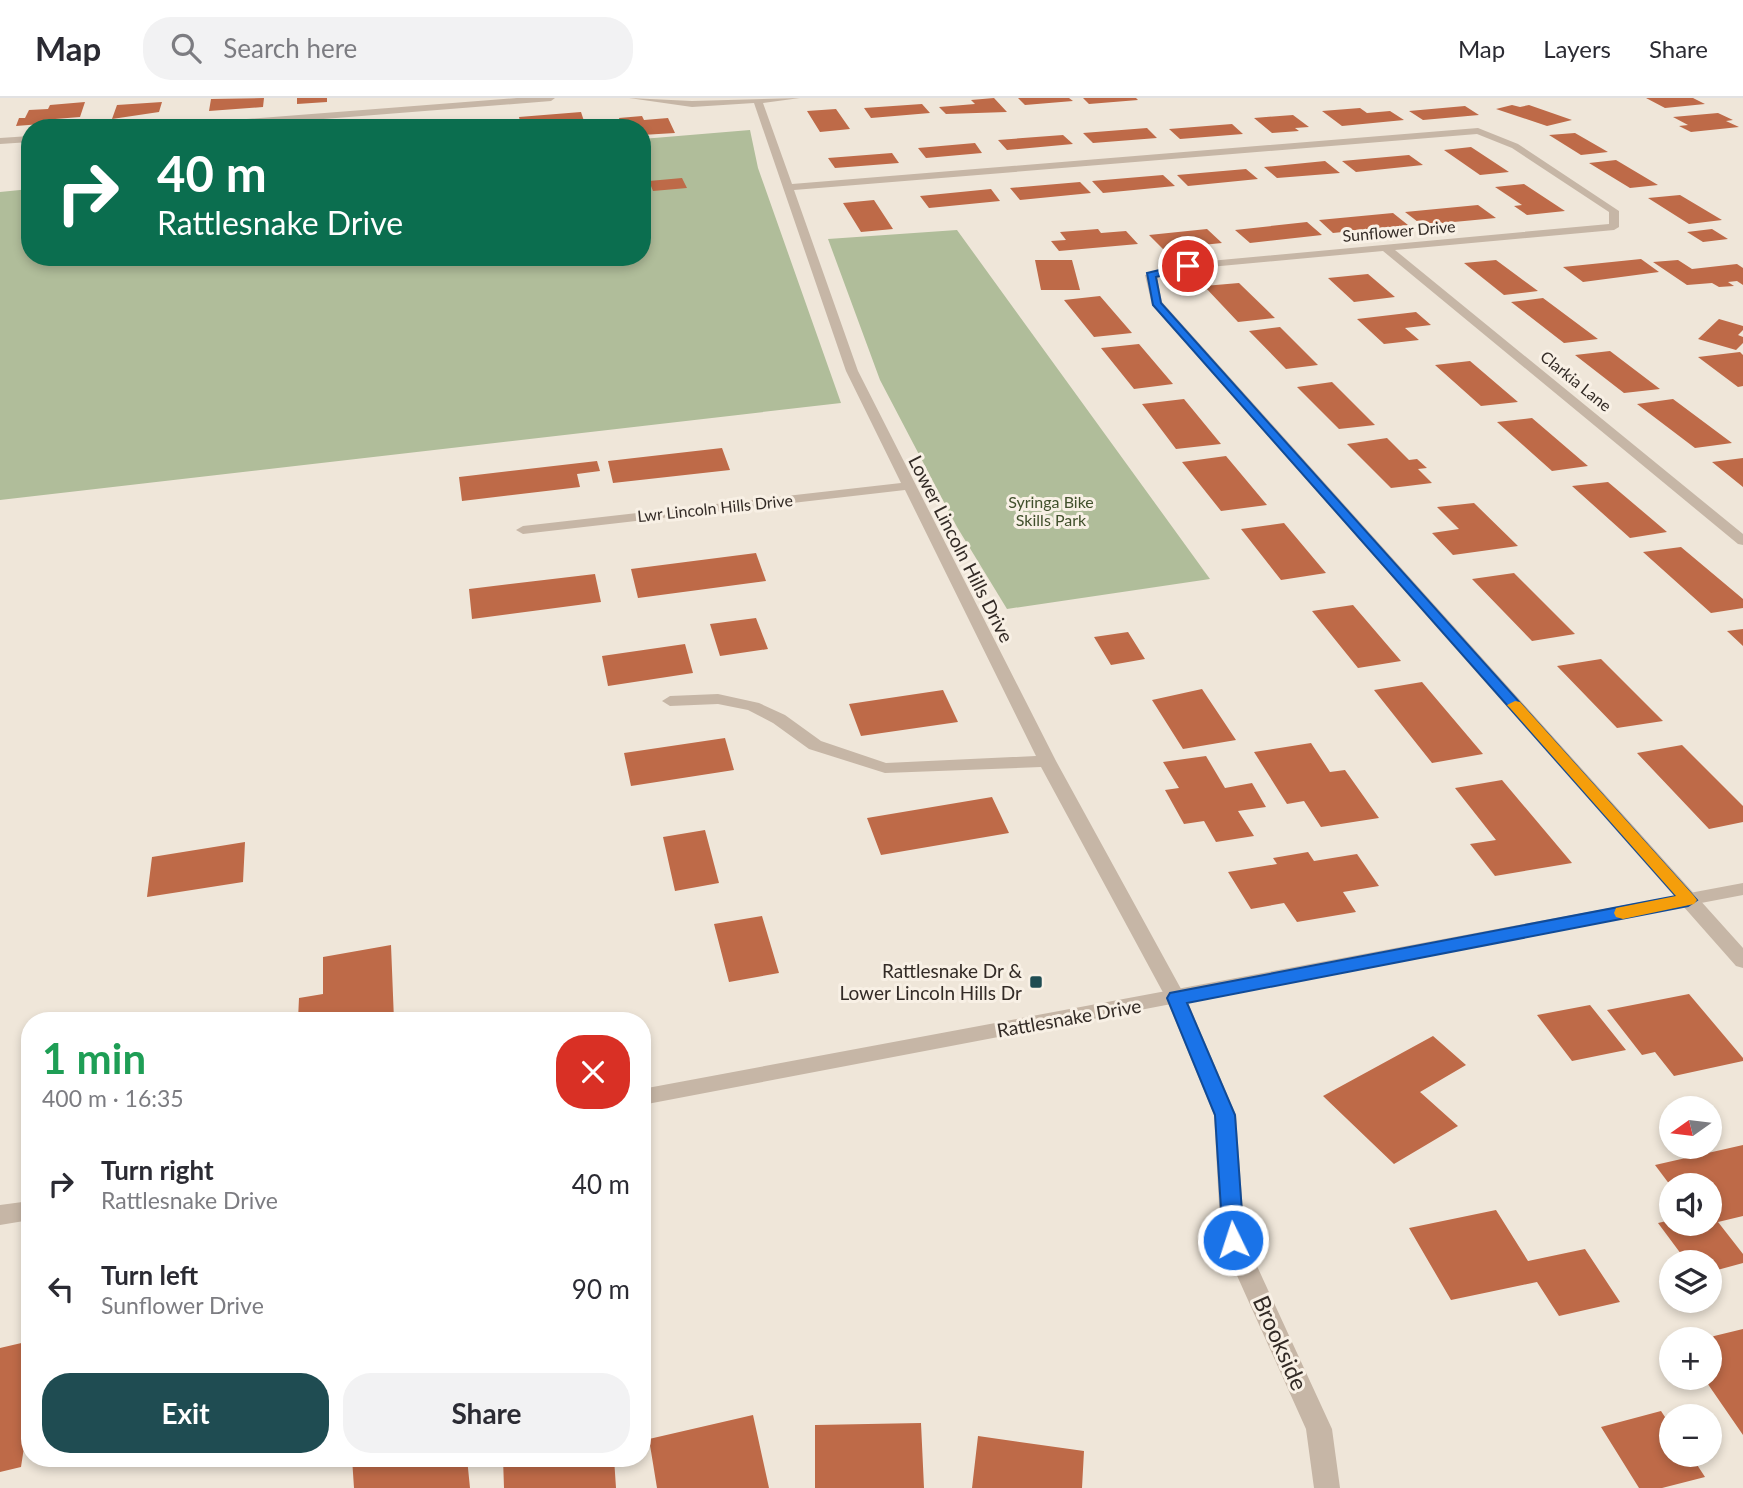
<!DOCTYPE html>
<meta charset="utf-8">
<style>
:root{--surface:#fff;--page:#f2f2f3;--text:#2b2b33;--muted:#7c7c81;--line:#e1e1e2;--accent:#1f4c52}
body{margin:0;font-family:Lato,sans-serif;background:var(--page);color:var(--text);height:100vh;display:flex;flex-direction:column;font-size:26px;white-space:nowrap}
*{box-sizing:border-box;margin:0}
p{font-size:23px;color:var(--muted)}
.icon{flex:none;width:38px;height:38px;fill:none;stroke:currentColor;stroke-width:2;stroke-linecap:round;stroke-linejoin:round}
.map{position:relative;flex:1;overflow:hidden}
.side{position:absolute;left:21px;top:914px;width:630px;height:455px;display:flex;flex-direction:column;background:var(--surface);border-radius:28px;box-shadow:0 4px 10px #0003}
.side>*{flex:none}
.top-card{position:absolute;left:21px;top:21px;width:630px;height:147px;border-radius:28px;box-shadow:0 4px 10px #0003;background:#0b6e4f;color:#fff;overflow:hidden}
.needle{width:46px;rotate:256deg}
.buttons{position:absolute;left:1659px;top:998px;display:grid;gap:14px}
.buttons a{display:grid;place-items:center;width:63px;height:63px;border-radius:50%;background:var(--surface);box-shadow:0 4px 10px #0003;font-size:35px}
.pin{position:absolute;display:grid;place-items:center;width:60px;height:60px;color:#fff;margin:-30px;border:4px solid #fff;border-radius:50%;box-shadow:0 2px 7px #0007}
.me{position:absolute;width:77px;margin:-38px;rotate:356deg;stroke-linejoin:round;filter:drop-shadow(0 0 5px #0008)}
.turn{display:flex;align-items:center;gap:24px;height:147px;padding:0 21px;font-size:32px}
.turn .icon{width:91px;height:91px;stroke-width:2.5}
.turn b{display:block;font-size:49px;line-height:60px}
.round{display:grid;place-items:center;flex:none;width:74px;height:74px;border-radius:28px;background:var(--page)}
.summary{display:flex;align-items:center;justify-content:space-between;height:119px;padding:0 21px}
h1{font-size:42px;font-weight:700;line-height:52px;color:#1e9e55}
.button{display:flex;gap:14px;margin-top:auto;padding:14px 21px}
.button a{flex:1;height:80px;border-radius:28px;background:var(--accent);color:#fff;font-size:28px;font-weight:700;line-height:80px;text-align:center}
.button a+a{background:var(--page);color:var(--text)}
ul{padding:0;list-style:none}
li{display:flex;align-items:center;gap:21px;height:105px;padding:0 21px}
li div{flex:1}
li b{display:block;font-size:26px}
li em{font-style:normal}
header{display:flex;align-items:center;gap:42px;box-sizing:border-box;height:98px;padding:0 35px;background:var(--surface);border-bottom:2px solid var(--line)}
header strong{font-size:33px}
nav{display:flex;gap:38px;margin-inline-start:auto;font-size:24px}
.search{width:490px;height:63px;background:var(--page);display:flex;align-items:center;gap:18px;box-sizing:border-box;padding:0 24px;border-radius:28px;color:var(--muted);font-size:26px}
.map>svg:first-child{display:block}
.green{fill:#b0bd9a}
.building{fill:#be6a48}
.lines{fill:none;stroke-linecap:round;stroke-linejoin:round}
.minor{fill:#c6b6a6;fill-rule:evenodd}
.tertiary{fill:#c6b6a6;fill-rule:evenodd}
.route{fill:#1a73e8;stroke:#114b97;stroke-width:2}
.slow{fill:#f59e0b}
.poi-dot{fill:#1f4c52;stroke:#f8f0e5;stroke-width:2.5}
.labels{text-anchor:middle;stroke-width:6;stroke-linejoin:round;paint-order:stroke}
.far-street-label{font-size:16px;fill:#332b26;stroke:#f8f0e5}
.far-park-label{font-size:16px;fill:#41502c;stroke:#f8f0e5}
.street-label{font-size:19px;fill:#332b26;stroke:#f8f0e5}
.poi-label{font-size:19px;fill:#332b26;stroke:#f8f0e5;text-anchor:end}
.near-street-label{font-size:23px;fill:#332b26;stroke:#f8f0e5}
</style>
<header>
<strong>Map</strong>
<div class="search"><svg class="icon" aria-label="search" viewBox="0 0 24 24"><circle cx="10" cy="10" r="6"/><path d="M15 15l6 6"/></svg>Search here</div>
<nav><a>Map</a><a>Layers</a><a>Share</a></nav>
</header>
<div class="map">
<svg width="1743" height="1390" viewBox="0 0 1743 1390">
<rect width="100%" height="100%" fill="#efe6d9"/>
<path class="green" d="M 750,32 L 758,70 L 841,305 L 0,402 L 0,94 L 30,91 L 30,159 L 642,159 L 642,41 Z
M 957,132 L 1210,481 L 1007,511 L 957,429 L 880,282 L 828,141 Z"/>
<path class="building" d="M 264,0 L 263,9 L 209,13 L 211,1 Z
M 297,0 L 327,0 L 327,4 L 297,6 Z
M 994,0 L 1007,14 L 946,16 L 939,9 L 975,6 L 971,2 Z
M 1018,0 L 1069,0 L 1073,3 L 1025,7 Z
M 1083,0 L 1136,0 L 1138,2 L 1089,6 Z
M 1646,0 L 1693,0 L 1705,6 L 1665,10 Z
M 85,4 L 80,19 L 43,22 L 41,26 L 16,28 L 19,20 L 25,20 L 29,12 L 48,11 L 50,7 Z
M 162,4 L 159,14 L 112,21 L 117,7 Z
M 922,6 L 930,15 L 871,20 L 864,10 Z
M 1512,7 L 1520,9 L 1529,7 L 1572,22 L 1547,28 L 1496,11 Z
M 1465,8 L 1479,17 L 1423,22 L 1409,13 Z
M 1360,10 L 1367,15 L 1390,13 L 1404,22 L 1342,28 L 1322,13 Z
M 836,11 L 850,31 L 820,34 L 807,13 Z
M 581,14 L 585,26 L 531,30 L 531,26 L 521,27 L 519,19 Z
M 1718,15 L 1733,22 L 1726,23 L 1739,29 L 1691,34 L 1679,28 L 1688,27 L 1673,19 Z
M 1293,17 L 1309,29 L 1295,30 L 1299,33 L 1272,35 L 1254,20 Z
M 642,18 L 644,22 L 668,20 L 675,35 L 642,37 L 642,30 L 622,30 L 619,20 Z
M 452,23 L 453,25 L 477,23 L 478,30 L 427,30 L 427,25 Z
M 1232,26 L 1243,36 L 1180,41 L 1169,31 Z
M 1147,30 L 1157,40 L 1093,45 L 1083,35 Z
M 1575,35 L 1608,54 L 1581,57 L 1549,37 Z
M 1063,37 L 1073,46 L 1007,52 L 998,42 Z
M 975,45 L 982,55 L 926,60 L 918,50 Z
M 1471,49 L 1509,74 L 1480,77 L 1444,52 Z
M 892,55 L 899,65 L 835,70 L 828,60 Z
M 1409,57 L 1423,67 L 1356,74 L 1342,63 Z
M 1616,62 L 1658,87 L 1630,90 L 1589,65 Z
M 1325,63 L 1340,75 L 1277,80 L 1264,69 Z
M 1246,71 L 1258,81 L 1188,88 L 1177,77 Z
M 1163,77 L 1175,88 L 1103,95 L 1092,83 Z
M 682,80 L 687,90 L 653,93 L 649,83 Z
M 1080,84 L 1091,95 L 1020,102 L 1010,90 Z
M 1524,86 L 1565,113 L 1527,117 L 1514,108 L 1522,107 L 1495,89 Z
M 991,91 L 1000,103 L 929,110 L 920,98 Z
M 1680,97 L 1722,122 L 1689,126 L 1648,100 Z
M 874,102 L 893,131 L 861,134 L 843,105 Z
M 1478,107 L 1496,120 L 1422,127 L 1405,114 Z
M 1393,115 L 1408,127 L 1333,135 L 1319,122 Z
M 1307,124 L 1322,137 L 1250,145 L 1235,132 Z
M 1098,131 L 1101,135 L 1126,133 L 1138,146 L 1059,153 L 1051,143 L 1066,142 L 1060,134 Z
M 1207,131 L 1222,145 L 1163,151 L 1149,137 Z
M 1712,131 L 1728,141 L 1703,144 L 1687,134 Z
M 1641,161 L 1659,174 L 1583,184 L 1563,169 Z
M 1035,162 L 1072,162 L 1080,192 L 1041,192 Z
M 1496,162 L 1538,193 L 1504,197 L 1464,165 Z
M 1678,162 L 1692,171 L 1737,166 L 1743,170 L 1743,187 L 1737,183 L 1728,184 L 1734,188 L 1719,189 L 1712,185 L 1687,187 L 1653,164 Z
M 1368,176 L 1395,199 L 1354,204 L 1328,180 Z
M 1239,185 L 1275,220 L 1238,224 L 1204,188 Z
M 1100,198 L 1132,235 L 1094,239 L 1064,202 Z
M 1543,200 L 1598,241 L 1564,245 L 1511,204 Z
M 1416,214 L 1431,227 L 1405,230 L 1419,242 L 1384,246 L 1357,221 Z
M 1719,221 L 1743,228 L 1743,232 L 1738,237 L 1743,239 L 1743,245 L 1736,252 L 1698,241 Z
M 1280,229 L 1318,267 L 1286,271 L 1249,233 Z
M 1139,246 L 1173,286 L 1134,291 L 1101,250 Z
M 1610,253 L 1660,291 L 1624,295 L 1575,257 Z
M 1740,254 L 1743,257 L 1743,288 L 1738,289 L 1698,259 Z
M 1470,263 L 1518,304 L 1481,308 L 1435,267 Z
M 1332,284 L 1375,327 L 1339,331 L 1297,289 Z
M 1184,301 L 1221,346 L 1176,351 L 1142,306 Z
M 1673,301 L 1732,345 L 1695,350 L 1637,306 Z
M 1532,320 L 1588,368 L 1552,373 L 1497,324 Z
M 1387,340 L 1409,362 L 1417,361 L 1427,370 L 1418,371 L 1432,385 L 1391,390 L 1347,346 Z
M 722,350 L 730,372 L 613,385 L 608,363 Z
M 1226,358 L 1267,407 L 1221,413 L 1182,364 Z
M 1743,360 L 1743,389 L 1712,364 Z
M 597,363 L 600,373 L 577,376 L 580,389 L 462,403 L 459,379 Z
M 1608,384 L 1667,434 L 1630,440 L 1572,388 Z
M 1474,405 L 1518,448 L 1453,457 L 1432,435 L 1459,431 L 1437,409 Z
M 1284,425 L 1326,475 L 1281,482 L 1241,431 Z
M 1681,449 L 1743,501 L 1743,510 L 1711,515 L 1643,454 Z
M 756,455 L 766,483 L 638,500 L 631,471 Z
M 1514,475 L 1575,536 L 1532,543 L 1472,481 Z
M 595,476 L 601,504 L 472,521 L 469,491 Z
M 1353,507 L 1401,563 L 1358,570 L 1312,513 Z
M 756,520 L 768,551 L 720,558 L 710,526 Z
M 1743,531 L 1743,548 L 1727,533 Z
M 1128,534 L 1145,561 L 1111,567 L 1094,539 Z
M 685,546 L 693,575 L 608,588 L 602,558 Z
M 1601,561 L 1663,623 L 1617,630 L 1557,568 Z
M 1422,584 L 1483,656 L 1432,665 L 1374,592 Z
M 1202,591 L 1236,642 L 1183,651 L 1152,602 Z
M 943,592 L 958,624 L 861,638 L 849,606 Z
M 725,640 L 734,672 L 631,688 L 624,655 Z
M 1311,645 L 1330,674 L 1345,672 L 1379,720 L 1321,729 L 1304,703 L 1287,706 L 1254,654 Z
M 1682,647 L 1743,708 L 1743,724 L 1709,731 L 1637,655 Z
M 1206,658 L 1225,690 L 1252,685 L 1266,709 L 1238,713 L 1254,738 L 1216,744 L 1204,723 L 1184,726 L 1165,692 L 1179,690 L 1163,664 Z
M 1502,682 L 1572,765 L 1495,778 L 1470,746 L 1496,742 L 1455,690 Z
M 992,699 L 1009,735 L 881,757 L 867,720 Z
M 705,732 L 719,785 L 675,793 L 663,739 Z
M 245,744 L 243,784 L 147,799 L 152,759 Z
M 1308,754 L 1314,763 L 1357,756 L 1379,788 L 1343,794 L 1356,814 L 1297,824 L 1284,805 L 1251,811 L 1228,774 L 1277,766 L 1273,760 Z
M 762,818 L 779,875 L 729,884 L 714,826 Z
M 391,847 L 394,922 L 298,922 L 299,900 L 323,896 L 323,859 Z
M 1689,896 L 1743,960 L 1743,963 L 1674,978 L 1655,954 L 1642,957 L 1607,912 Z
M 1590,907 L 1626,952 L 1572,963 L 1537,917 Z
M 1433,938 L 1466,967 L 1420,994 L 1458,1028 L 1394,1066 L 1323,998 Z
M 1743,1047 L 1743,1118 L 1718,1124 L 1743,1156 L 1743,1165 L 1710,1174 L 1710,1164 L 1687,1164 L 1658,1125 L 1671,1122 L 1671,1125 L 1710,1125 L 1710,1087 L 1670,1087 L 1655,1067 Z
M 1496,1112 L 1528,1163 L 1585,1151 L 1620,1204 L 1559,1218 L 1537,1184 L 1451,1202 L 1409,1130 Z
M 1743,1231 L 1743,1337 L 1703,1279 L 1710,1279 L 1710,1239 Z
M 30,1243 L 30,1310 L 21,1369 L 0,1374 L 0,1250 Z
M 1661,1313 L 1671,1328 L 1671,1356 L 1690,1356 L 1705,1379 L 1662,1390 L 1639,1390 L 1601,1329 Z
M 753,1317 L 769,1390 L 657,1390 L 649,1341 Z
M 921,1325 L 924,1390 L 815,1390 L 815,1327 Z
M 978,1338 L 1084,1353 L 1082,1390 L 972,1390 Z
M 352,1360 L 467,1360 L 470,1390 L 354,1390 Z
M 503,1360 L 614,1360 L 616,1390 L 504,1390 Z"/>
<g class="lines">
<path class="minor" d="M 517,0 L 555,0 L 551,3 L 209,30 L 167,30 L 171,27 Z
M 629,0 L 692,3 L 800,0 L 763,5 L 792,86 L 1478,30 L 1518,46 L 1619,113 L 1619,129 L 1614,132 L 1395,152 L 1743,436 L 1743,447 L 1738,446 L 1383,153 L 1188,171 L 1157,179 L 1162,204 L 1743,850 L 1743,870 L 1736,868 L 1152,207 L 1145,177 L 1188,165 L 1609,126 L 1609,114 L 1512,50 L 1477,36 L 794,92 L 858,273 L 1056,663 L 1186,900 L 1236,1017 L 1245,1142 L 1332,1331 L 1340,1390 L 1314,1390 L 1306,1331 L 1221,1142 L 1214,1017 L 1166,900 L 1041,669 L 885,675 L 809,651 L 773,625 L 748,612 L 718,606 L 670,608 L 662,603 L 670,598 L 718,596 L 759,605 L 785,617 L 821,643 L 886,665 L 1036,658 L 905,392 L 523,436 L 516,432 L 523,428 L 901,385 L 846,273 L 754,5 L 692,9 Z
M 30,38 L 30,44 L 0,46 L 0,40 Z"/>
<path class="tertiary" d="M 1743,785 L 1743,797 L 642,1007 L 642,991 Z
M 30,1103 L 30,1122 L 0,1127 L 0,1107 Z"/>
</g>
<path class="route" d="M 1188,165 L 1192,166 L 1192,170 L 1156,179 L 1161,205 L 1697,802 L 1688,808 L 1187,905 L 1235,1017 L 1244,1142 L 1241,1148 L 1233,1151 L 1226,1148 L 1223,1142 L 1215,1017 L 1167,900 L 1170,895 L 1676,798 L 1153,207 L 1147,175 Z"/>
<path class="slow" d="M 1515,603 L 1520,604 L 1694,798 L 1697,802 L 1694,806 L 1623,821 L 1616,819 L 1614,815 L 1616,810 L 1676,798 L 1510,610 L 1507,607 Z"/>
<rect class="poi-dot" x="1029" y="877" width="14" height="14" rx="3.5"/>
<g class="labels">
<g class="far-street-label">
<text transform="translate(1399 133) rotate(-5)" y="6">Sunflower Drive</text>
<text transform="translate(1576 283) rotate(39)" y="6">Clarkia Lane</text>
<text transform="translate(715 410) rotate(-6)" y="6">Lwr Lincoln Hills Drive</text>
</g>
<g class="far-park-label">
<text x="1051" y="410">Syringa Bike<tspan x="1051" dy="18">Skills Park</tspan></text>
</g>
<g class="street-label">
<text transform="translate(961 451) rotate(63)" y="7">Lower Lincoln Hills Drive</text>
<text transform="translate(1069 920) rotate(-10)" y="7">Rattlesnake Drive</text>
</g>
<g class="poi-label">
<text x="1022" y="880">Rattlesnake Dr &amp;<tspan x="1022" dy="22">Lower Lincoln Hills Dr</tspan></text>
</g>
<g class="near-street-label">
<text transform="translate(1280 1245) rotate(66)" y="8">Brookside</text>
</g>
</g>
</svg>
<div class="buttons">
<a><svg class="needle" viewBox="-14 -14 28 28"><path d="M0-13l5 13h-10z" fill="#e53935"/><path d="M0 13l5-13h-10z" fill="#7c7c81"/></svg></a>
<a><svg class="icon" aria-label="sound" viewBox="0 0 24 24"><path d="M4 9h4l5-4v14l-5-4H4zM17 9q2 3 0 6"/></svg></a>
<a><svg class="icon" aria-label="layers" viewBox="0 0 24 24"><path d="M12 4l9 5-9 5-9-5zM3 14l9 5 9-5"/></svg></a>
<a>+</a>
<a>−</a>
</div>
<div class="pin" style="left:1188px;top:168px;background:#d93025"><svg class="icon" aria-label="arrive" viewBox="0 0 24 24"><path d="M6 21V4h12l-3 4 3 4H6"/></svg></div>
<svg class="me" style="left:1233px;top:1142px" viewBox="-20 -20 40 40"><circle r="17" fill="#1a73e8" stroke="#fff" stroke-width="3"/><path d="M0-11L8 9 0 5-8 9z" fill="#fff"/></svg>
<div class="top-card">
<div class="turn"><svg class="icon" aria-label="right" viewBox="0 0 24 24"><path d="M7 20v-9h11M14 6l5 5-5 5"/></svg><div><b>40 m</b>Rattlesnake Drive</div></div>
</div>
<section class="side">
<div class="summary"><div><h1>1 min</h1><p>400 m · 16:35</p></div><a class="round" style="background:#d93025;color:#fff"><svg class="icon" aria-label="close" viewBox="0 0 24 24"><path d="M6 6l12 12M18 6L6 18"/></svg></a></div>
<ul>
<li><svg class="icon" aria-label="right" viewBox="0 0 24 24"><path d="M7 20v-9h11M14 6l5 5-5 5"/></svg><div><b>Turn right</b><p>Rattlesnake Drive</p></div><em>40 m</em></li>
<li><svg class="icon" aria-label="left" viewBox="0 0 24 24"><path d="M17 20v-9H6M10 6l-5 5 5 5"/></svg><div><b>Turn left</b><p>Sunflower Drive</p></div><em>90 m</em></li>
</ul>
<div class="button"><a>Exit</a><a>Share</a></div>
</section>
</div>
